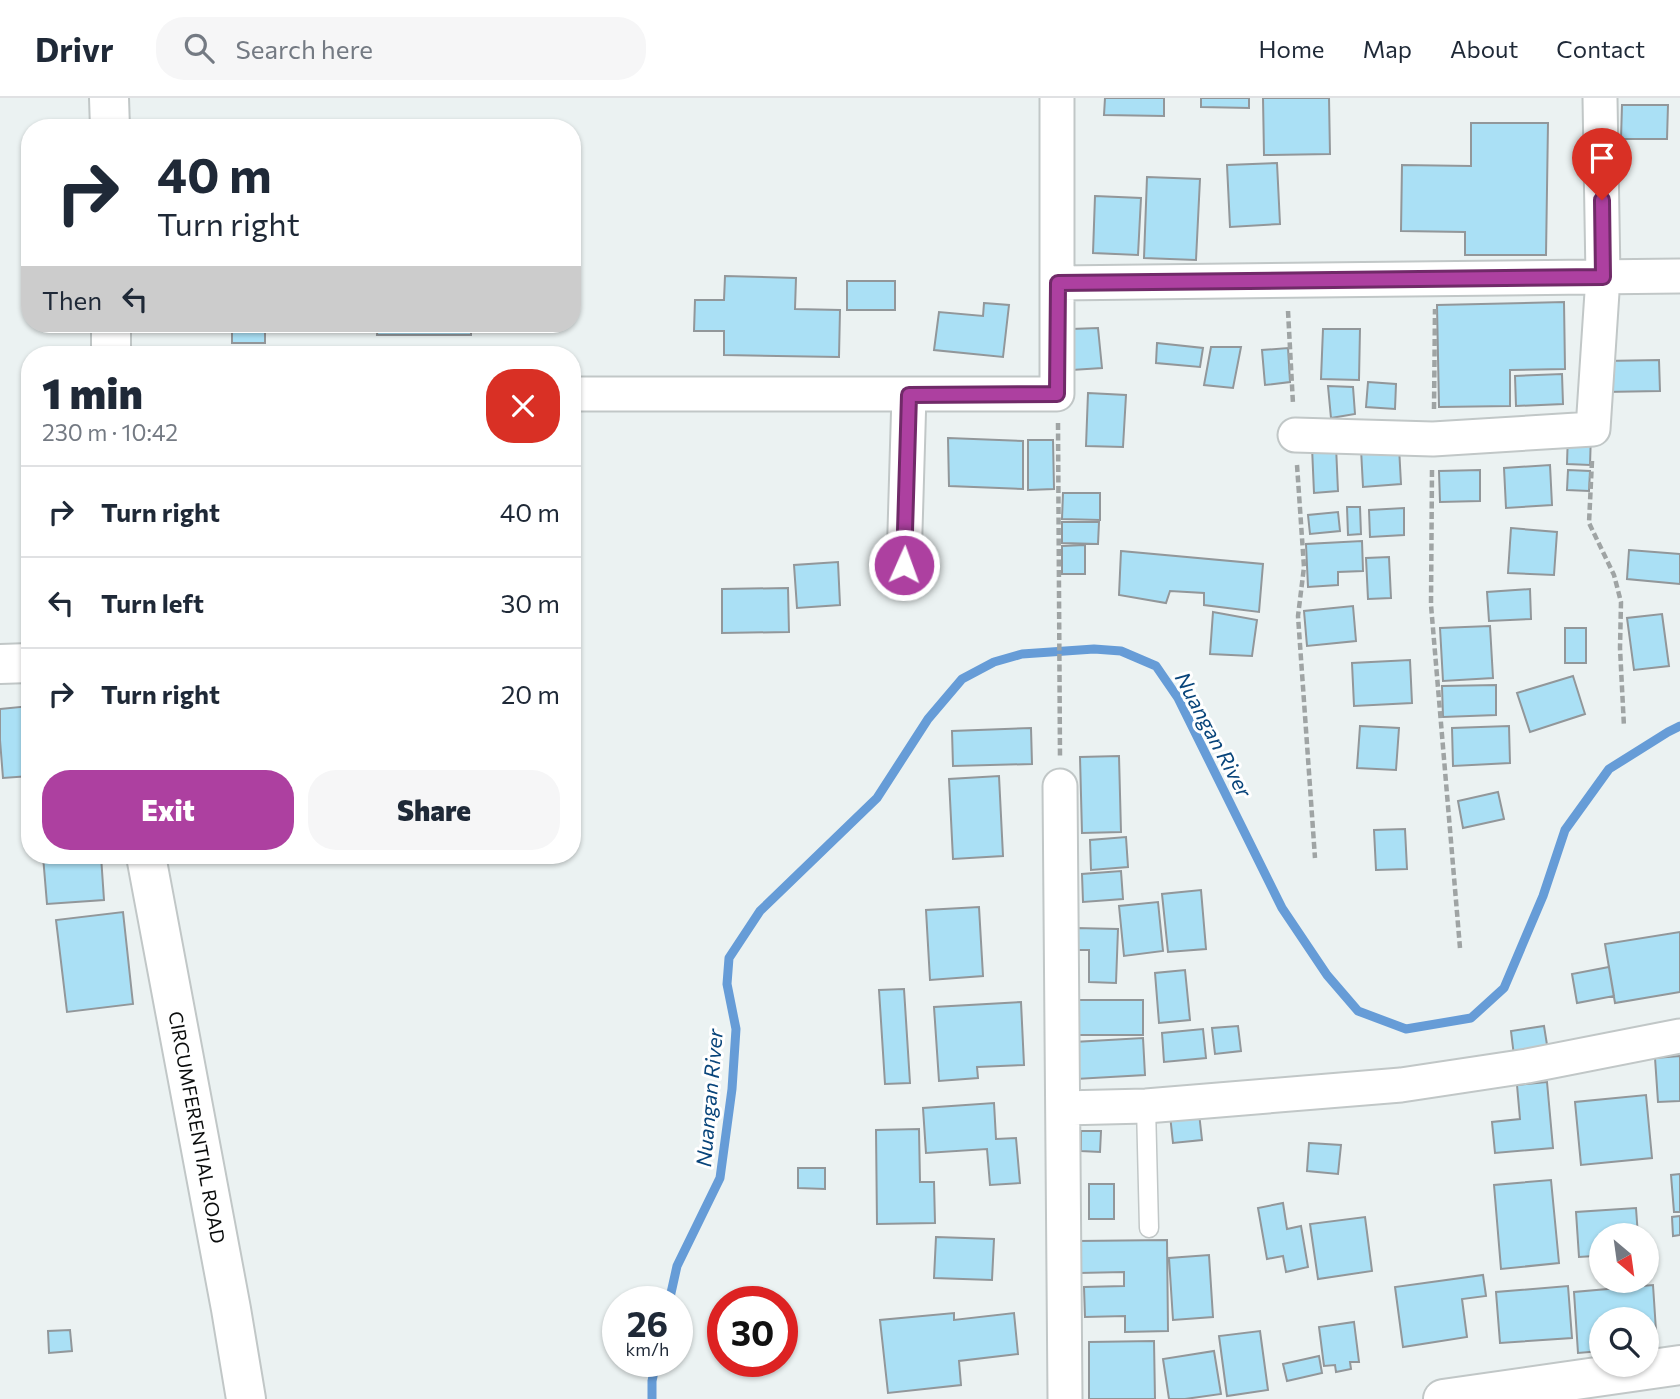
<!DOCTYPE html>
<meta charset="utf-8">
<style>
:root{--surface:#fff;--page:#f6f6f7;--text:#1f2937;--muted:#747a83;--line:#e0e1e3;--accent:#ad40a0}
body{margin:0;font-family:Commissioner,sans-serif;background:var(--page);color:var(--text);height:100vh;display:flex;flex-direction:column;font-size:26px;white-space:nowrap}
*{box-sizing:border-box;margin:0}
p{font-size:23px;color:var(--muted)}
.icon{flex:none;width:38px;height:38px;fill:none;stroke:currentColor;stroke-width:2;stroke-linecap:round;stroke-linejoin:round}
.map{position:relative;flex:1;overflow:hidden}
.drawer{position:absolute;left:21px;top:248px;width:560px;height:518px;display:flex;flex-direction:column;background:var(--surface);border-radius:28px;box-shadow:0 2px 5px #0004}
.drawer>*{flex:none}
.top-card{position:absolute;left:21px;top:21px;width:560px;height:214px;border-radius:28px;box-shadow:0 2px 5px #0004;background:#fff;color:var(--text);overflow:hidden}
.needle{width:46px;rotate:151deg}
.controls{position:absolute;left:1589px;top:1125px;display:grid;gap:14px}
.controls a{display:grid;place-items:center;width:70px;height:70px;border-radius:50%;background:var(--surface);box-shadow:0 2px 5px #0004;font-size:35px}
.speed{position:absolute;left:602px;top:1188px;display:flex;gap:14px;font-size:35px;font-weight:700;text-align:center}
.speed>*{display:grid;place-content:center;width:91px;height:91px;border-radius:50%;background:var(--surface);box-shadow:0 2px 5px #0004;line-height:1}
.speed small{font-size:18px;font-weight:400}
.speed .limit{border:10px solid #d22;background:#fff;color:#111}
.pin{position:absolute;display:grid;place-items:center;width:60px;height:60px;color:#fff;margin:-72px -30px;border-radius:50% 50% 50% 0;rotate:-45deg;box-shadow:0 0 7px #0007}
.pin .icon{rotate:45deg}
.me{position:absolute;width:77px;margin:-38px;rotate:2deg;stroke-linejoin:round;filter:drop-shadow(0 0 5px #0008)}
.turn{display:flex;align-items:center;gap:24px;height:147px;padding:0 21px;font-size:32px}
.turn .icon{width:91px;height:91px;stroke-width:2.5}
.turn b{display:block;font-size:49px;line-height:60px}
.then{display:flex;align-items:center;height:66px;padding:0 21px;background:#0003;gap:14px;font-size:26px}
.round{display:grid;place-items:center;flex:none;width:74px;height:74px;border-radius:28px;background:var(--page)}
.head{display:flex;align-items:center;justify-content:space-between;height:119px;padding:0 21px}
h1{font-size:42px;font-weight:800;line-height:52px}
.button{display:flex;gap:14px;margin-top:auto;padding:14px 21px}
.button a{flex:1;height:80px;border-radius:28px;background:var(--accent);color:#fff;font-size:28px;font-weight:800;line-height:80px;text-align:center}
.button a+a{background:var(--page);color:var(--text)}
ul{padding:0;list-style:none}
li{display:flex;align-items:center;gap:21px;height:91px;padding:0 21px;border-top:2px solid var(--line)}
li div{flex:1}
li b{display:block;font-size:26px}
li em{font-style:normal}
header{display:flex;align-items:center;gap:42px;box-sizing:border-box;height:98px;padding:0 35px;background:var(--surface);border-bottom:2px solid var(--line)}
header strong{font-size:33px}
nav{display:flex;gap:38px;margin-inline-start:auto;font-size:24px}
.search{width:490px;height:63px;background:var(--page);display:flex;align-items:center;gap:18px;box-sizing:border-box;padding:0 24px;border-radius:28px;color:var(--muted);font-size:26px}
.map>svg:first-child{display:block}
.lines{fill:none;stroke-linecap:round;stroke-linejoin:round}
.stream{stroke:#669cd7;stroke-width:9}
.building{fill:#aae0f5;stroke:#92979a;stroke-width:2}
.lane-casing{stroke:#c1c7c7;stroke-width:21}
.street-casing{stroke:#c1c7c7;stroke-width:37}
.secondary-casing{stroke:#c1c7c7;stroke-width:42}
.path{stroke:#9fa4a4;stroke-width:4.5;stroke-dasharray:7 3.5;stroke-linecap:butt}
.lane{stroke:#fff;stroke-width:18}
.street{stroke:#fff;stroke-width:33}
.secondary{stroke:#fff;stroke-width:38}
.route-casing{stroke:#702a68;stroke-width:18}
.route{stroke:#ad40a0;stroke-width:12}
.labels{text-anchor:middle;stroke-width:6;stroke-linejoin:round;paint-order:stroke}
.street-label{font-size:19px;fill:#0a0c0c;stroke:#fff}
.water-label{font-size:21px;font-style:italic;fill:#08447a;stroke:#fff}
</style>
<header>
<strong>Drivr</strong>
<div class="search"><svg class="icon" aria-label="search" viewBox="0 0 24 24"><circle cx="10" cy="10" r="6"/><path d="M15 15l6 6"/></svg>Search here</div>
<nav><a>Home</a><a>Map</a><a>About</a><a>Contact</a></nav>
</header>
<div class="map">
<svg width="1680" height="1301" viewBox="0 0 1680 1301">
<rect width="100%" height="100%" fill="#ebf2f2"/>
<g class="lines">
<path class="stream" d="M 669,1204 L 677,1168 L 720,1080 L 732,991 L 736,931 L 727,886 L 729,860 L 760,813 L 877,700 L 928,621 L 962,581 L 994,564 L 1022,556 L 1094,551 L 1121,553 L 1156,568 L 1178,600 L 1282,810 L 1327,877 L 1358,913 L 1406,931 L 1471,920 L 1504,890 L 1543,798 L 1565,732 L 1609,671 L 1668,634 L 1680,628
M 652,1301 L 652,1283 L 656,1264"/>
</g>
<path class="building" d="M 1105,0 L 1164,0 L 1164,18 L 1104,17 Z
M 1201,0 L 1249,0 L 1249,10 L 1201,9 Z
M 1263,0 L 1329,0 L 1330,56 L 1264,57 Z
M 1622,7 L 1668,7 L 1667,41 L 1621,41 Z
M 1471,25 L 1548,25 L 1546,157 L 1465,157 L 1465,134 L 1401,133 L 1402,67 L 1471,68 Z
M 1277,65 L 1280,126 L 1230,129 L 1227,67 Z
M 1147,79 L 1200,81 L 1196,162 L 1144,160 Z
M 1095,98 L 1141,100 L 1138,157 L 1093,155 Z
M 725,178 L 796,180 L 795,211 L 840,212 L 839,259 L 724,257 L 724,233 L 694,233 L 695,202 L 724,202 Z
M 847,183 L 895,183 L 895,212 L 847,212 Z
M 1564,204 L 1565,271 L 1510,272 L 1510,308 L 1439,309 L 1437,207 Z
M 984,205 L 1009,207 L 1003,259 L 934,252 L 939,214 L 983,218 Z
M 232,226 L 265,226 L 265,245 L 232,245 Z
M 378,226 L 471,226 L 471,237 L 377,237 Z
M 1098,230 L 1102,270 L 1072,272 L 1071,231 Z
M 1323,231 L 1360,231 L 1359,282 L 1321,281 Z
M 1157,245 L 1203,250 L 1200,269 L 1156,265 Z
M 1211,249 L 1241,249 L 1233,290 L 1204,287 Z
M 1288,250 L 1290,284 L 1265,287 L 1262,252 Z
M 1659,262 L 1660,293 L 1604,294 L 1604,263 Z
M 1562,276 L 1563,306 L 1516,308 L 1515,278 Z
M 1368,284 L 1396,286 L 1395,311 L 1366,309 Z
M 1328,288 L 1353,289 L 1355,316 L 1331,320 Z
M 1088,295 L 1126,297 L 1123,349 L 1086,348 Z
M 1568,334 L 1591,335 L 1590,367 L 1567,366 Z
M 948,340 L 1023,343 L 1023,391 L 949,388 Z
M 1028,342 L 1053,342 L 1054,391 L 1028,392 Z
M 1336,348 L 1338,393 L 1314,395 L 1312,349 Z
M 1399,349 L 1401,386 L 1363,389 L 1361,351 Z
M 1550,367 L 1552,407 L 1506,410 L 1504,370 Z
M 1480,372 L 1480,403 L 1440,404 L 1439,373 Z
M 1568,372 L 1590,373 L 1589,393 L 1567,392 Z
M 1063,395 L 1100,395 L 1100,422 L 1062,421 Z
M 1347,409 L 1360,409 L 1361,436 L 1348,437 Z
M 1404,410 L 1404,437 L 1370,439 L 1369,412 Z
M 1338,414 L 1340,433 L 1310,436 L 1308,417 Z
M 1062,424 L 1099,424 L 1098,446 L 1062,445 Z
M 1511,430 L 1557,434 L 1554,477 L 1508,475 Z
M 1362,443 L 1363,473 L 1338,474 L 1338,487 L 1308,489 L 1306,446 Z
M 1085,447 L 1085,476 L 1062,476 L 1062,448 Z
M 1629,452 L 1680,456 L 1680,486 L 1627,481 Z
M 1121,453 L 1263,466 L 1259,514 L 1204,507 L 1204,495 L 1170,493 L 1166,505 L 1119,497 Z
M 1389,459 L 1391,500 L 1368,501 L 1366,460 Z
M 838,464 L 840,507 L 797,510 L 794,467 Z
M 788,490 L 789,534 L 722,535 L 722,491 Z
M 1530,491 L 1531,521 L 1489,523 L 1487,494 Z
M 1353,508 L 1356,543 L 1307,548 L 1304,513 Z
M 1213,514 L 1257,522 L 1252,558 L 1210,556 Z
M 1662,516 L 1669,568 L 1634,572 L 1627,520 Z
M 1490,528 L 1493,580 L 1443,583 L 1440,530 Z
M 1565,530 L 1586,530 L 1586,565 L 1565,565 Z
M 1410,562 L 1412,605 L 1354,608 L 1352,565 Z
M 1573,578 L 1585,616 L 1530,634 L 1517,595 Z
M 1496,587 L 1496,617 L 1443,619 L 1442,588 Z
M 30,608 L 30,678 L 3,680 L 0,642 L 0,611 Z
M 1360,628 L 1399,630 L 1396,672 L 1357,670 Z
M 1509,628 L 1510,665 L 1453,668 L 1452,630 Z
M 1031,630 L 1032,666 L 953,668 L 952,633 Z
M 1119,658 L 1121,734 L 1082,735 L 1080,659 Z
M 999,678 L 1003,758 L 953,761 L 949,681 Z
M 1498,694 L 1504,721 L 1463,730 L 1458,703 Z
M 1405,731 L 1407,771 L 1376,772 L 1374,732 Z
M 1126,739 L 1128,769 L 1091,772 L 1090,742 Z
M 43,758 L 101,758 L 104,802 L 47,806 Z
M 1121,773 L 1123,801 L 1083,804 L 1082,776 Z
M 1201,792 L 1206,851 L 1168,854 L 1162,796 Z
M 1158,804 L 1163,853 L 1124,858 L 1119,808 Z
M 979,809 L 983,878 L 930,882 L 926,812 Z
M 123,814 L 133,906 L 67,914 L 56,822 Z
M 1076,830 L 1118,831 L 1116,885 L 1089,884 L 1089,852 L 1075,852 Z
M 1680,834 L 1680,894 L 1615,905 L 1605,846 Z
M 1609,869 L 1614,898 L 1577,905 L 1572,876 Z
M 1185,872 L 1190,922 L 1159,925 L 1155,875 Z
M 904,891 L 910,985 L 885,986 L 879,892 Z
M 1079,902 L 1143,902 L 1143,937 L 1079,937 Z
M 1021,904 L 1024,967 L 977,969 L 978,980 L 939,983 L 934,909 Z
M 1238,928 L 1241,953 L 1215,956 L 1212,930 Z
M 1544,928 L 1548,953 L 1514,958 L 1511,933 Z
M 1203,931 L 1206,960 L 1164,964 L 1162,935 Z
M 1143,940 L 1145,977 L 1076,981 L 1074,944 Z
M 1680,958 L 1680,1003 L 1658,1004 L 1655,960 Z
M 1547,984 L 1553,1050 L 1495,1055 L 1492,1024 L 1520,1021 L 1517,987 Z
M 1646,997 L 1652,1060 L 1581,1067 L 1575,1004 Z
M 994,1005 L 996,1041 L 1016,1040 L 1020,1085 L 990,1087 L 987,1051 L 926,1055 L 923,1010 Z
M 1199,1015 L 1202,1042 L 1173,1045 L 1170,1017 Z
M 919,1031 L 920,1084 L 934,1084 L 935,1125 L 877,1126 L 876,1032 Z
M 1081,1033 L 1101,1033 L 1100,1054 L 1081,1053 Z
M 1309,1045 L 1341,1047 L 1338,1076 L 1307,1073 Z
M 798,1070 L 825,1070 L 825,1091 L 798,1090 Z
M 1680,1076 L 1680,1114 L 1674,1114 L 1671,1077 Z
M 1551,1082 L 1559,1165 L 1501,1171 L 1494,1087 Z
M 1089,1086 L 1114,1086 L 1114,1121 L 1089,1121 Z
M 1283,1105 L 1287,1131 L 1301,1128 L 1308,1169 L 1286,1174 L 1283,1158 L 1267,1161 L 1258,1110 Z
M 1636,1110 L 1638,1138 L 1601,1138 L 1601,1150 L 1593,1150 L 1594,1158 L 1579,1159 L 1576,1114 Z
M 1680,1118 L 1680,1137 L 1673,1138 L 1672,1119 Z
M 1365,1119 L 1372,1173 L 1318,1181 L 1310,1126 Z
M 936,1139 L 994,1141 L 992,1182 L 934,1180 Z
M 1167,1142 L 1168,1233 L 1125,1234 L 1125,1218 L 1085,1219 L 1084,1189 L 1124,1188 L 1124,1174 L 1079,1175 L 1078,1143 Z
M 1209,1157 L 1213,1219 L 1173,1222 L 1169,1160 Z
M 1483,1177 L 1486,1198 L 1462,1201 L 1467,1239 L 1403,1249 L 1395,1189 Z
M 1653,1187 L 1657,1248 L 1647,1249 L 1647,1222 L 1601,1222 L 1601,1253 L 1578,1255 L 1574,1194 Z
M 1568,1188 L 1572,1240 L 1500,1245 L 1496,1194 Z
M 954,1215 L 954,1222 L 1014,1215 L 1018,1256 L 959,1263 L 961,1287 L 888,1295 L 880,1222 Z
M 1354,1224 L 1359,1264 L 1350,1264 L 1351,1271 L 1336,1274 L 1335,1267 L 1324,1268 L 1319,1229 Z
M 70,1232 L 72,1253 L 49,1255 L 48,1233 Z
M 1260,1233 L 1268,1292 L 1227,1298 L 1219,1238 Z
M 1154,1243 L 1155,1301 L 1089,1301 L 1089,1244 Z
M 1214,1253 L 1221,1296 L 1185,1301 L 1169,1301 L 1163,1261 Z
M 1319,1258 L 1322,1275 L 1287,1283 L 1283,1266 Z"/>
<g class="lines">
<defs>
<path id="lane" d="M 1146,1008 L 1149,1130"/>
<path id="street" d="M 1058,185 L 1680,178
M 572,296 L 1057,296 L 1057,0
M 1295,337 L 1433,341 L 1593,331 L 1603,179 L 1600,0
M 904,466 L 909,297
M 1060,688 L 1065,1301
M 1063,1010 L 1146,1008 L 1401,987 L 1527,968 L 1680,938"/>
<g id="secondary">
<path d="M 109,0 L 110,30"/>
<path d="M 111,226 L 111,257"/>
<path d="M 0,566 L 30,565"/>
<path id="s1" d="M 146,758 L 231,1211 L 246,1301"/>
<path d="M 1443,1301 L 1680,1267"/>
</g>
</defs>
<use href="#lane" class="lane-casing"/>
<use href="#street" class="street-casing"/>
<use href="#secondary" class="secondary-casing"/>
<path class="path" d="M 1288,213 L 1293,306
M 1434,311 L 1435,211
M 1058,325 L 1060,660
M 1592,363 L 1589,425 L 1614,477 L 1621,504 L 1620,550 L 1624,629
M 1297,367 L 1304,469 L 1298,518 L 1315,760
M 1432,372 L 1431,507 L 1460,850"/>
<use href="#lane" class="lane"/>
<use href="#street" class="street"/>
<use href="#secondary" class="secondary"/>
</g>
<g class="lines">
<defs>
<path id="route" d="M 904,467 L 909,297 L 1057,296 L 1058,185 L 1603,179 L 1602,102"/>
</defs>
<use href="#route" class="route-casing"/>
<use href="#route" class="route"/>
</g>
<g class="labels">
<g class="street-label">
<text dy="7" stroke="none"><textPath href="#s1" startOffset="276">CIRCUMFERENTIAL ROAD</textPath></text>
</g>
<g class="water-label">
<text transform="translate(1213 637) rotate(62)" y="7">Nuangan River</text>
<text transform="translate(710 1000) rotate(-85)" y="7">Nuangan River</text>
</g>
</g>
</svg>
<div class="controls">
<a><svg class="needle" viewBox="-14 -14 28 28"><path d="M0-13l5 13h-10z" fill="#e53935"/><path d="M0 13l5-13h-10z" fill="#747a83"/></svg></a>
<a><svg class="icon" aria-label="search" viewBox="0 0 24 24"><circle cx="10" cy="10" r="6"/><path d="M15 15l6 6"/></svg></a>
</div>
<div class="speed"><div>26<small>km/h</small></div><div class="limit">30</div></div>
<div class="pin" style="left:1602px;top:102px;background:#d93025"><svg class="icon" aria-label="arrive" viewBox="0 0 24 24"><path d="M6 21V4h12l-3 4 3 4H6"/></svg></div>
<svg class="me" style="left:904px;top:467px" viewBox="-20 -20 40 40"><circle r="17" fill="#ad40a0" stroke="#fff" stroke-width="3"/><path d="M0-11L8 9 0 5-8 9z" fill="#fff"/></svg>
<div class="top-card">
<div class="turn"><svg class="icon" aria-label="right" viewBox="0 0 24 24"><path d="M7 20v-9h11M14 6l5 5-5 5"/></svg><div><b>40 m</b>Turn right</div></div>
<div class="then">Then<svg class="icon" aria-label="left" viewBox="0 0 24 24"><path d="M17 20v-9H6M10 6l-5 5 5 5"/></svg></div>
</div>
<section class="drawer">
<div class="head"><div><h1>1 min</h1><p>230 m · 10:42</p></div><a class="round" style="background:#d93025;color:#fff"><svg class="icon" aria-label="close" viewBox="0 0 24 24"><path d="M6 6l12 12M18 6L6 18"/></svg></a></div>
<ul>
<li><svg class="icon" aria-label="right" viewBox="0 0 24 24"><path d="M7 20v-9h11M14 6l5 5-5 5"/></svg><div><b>Turn right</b></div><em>40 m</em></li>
<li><svg class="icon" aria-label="left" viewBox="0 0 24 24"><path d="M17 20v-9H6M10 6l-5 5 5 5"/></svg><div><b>Turn left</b></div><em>30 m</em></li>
<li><svg class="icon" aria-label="right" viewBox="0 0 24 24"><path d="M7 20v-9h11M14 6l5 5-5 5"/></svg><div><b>Turn right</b></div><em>20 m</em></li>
</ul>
<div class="button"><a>Exit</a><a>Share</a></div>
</section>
</div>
